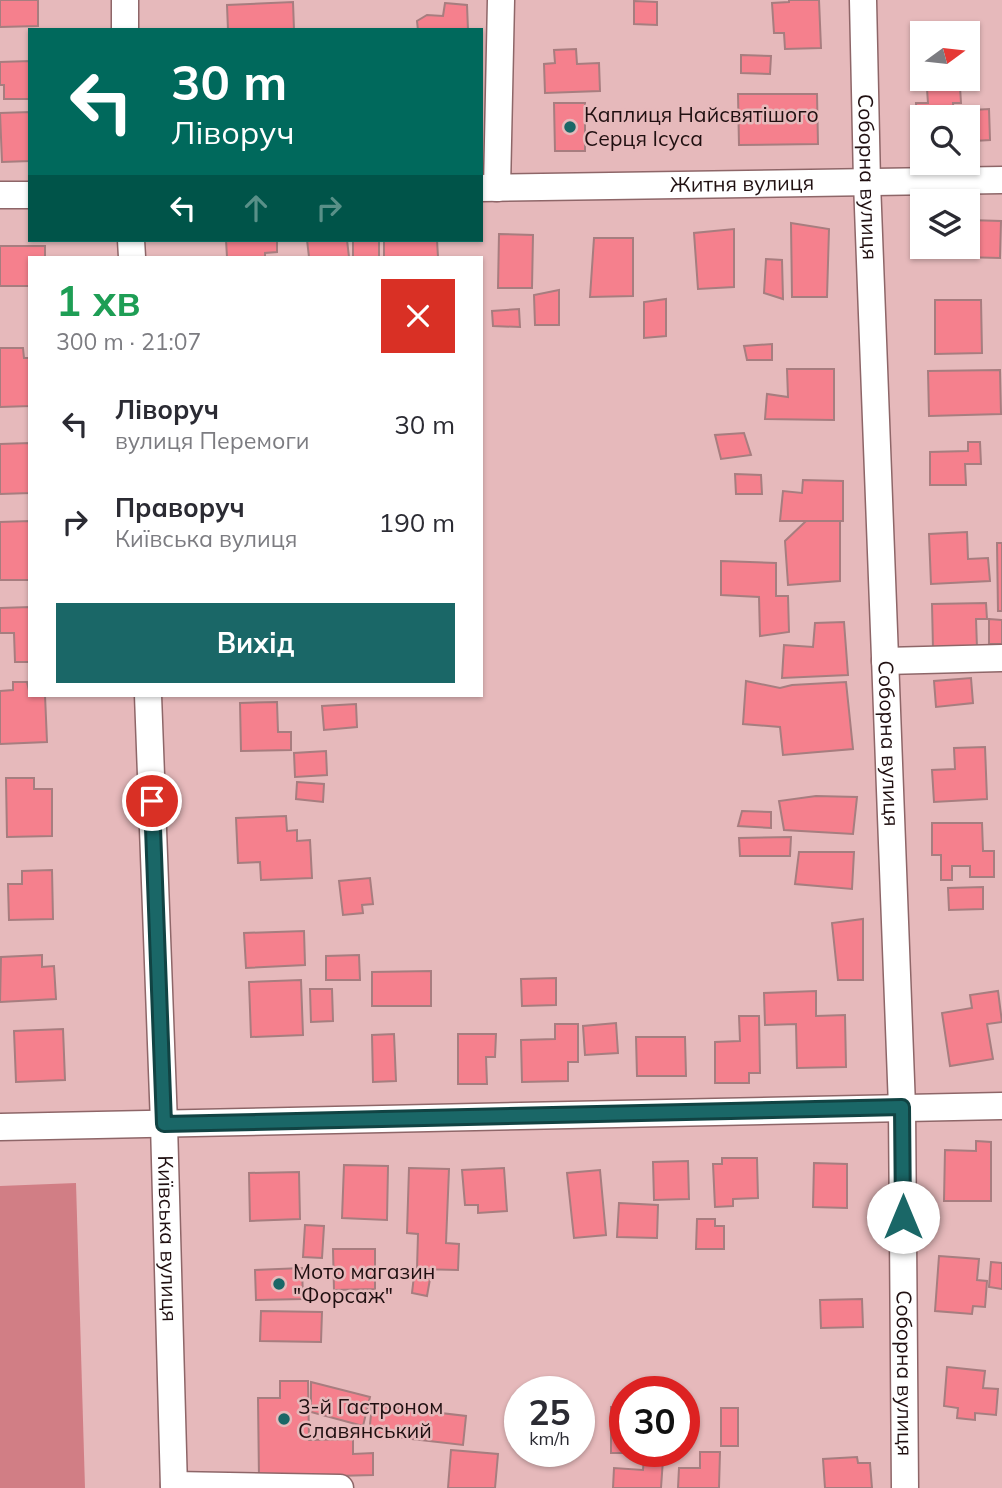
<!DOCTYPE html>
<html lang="uk">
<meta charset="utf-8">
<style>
:root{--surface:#fff;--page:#f7f7f7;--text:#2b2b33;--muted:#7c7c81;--accent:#1a6767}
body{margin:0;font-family:Mulish,sans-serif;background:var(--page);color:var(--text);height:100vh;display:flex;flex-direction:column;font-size:26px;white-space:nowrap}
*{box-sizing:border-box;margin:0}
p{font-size:23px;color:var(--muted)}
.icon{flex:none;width:38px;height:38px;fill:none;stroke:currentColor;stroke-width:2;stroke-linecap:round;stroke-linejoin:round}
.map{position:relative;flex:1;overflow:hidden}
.drawer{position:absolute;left:28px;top:256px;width:455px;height:441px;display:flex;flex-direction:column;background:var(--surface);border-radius:0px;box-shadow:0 2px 5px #0004}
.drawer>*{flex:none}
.hud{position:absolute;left:28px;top:28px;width:455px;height:214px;border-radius:0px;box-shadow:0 2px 5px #0004;background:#00695c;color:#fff;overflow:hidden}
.needle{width:46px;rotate:75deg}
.tools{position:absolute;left:910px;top:21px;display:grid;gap:14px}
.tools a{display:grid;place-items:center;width:70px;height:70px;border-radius:0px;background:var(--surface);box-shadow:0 2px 5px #0004;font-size:35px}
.speed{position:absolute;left:504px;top:1376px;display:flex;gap:14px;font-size:35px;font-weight:700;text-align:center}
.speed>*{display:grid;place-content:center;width:91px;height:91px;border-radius:50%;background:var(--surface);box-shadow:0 2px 5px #0004;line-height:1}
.speed small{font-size:18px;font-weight:400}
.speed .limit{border:10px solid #d22;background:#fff;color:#111}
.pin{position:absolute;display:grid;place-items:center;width:60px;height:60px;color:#fff;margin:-30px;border:4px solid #fff;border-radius:50%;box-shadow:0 2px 7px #0007}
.me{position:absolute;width:77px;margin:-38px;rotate:0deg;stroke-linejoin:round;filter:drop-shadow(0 0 5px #0008)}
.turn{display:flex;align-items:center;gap:24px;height:147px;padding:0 28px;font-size:32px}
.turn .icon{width:91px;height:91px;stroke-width:2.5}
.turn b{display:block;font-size:49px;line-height:60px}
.lanes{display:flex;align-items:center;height:66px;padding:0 28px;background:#0003;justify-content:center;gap:35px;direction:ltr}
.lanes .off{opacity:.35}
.round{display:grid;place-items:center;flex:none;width:74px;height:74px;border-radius:0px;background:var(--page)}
.headline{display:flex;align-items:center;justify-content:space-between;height:119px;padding:0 28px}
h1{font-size:42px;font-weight:700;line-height:52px;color:#1e9e55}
.action{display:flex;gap:14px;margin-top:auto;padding:14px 28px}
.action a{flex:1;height:80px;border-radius:0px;background:var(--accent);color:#fff;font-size:28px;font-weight:700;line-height:80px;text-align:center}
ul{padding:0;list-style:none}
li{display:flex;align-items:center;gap:21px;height:98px;padding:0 28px}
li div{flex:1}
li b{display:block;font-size:26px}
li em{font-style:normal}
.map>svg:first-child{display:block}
.green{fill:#d17e85}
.building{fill:#f5808d;stroke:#a77d7f;stroke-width:2}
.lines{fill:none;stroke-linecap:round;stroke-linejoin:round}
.minor-casing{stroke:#8e6668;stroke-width:29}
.minor{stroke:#fff;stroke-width:26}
.route-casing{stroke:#114343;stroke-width:18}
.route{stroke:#1a6767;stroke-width:12}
.poi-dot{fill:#1a6767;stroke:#e6b9bb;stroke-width:2.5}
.labels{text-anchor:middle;stroke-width:5;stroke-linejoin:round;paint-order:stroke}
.poi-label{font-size:21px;fill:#201011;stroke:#e6b9bb;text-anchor:start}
.street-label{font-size:21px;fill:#201011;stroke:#e6b9bb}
</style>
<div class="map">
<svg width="1002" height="1488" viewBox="0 0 1002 1488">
<rect width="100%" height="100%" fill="#e6b9bb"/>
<path class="green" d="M 76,1183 L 85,1488 L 0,1488 L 0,1186 Z"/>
<path class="building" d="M 0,0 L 38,0 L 38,26 L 0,27 Z
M 789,0 L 819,0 L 821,48 L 785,49 L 784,33 L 774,33 L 772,3 L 789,2 Z
M 634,1 L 657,2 L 657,25 L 634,24 Z
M 293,2 L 294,30 L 228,30 L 227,5 Z
M 445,3 L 467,5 L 468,30 L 418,30 L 417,21 L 427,15 L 443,16 Z
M 576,49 L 577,64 L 599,63 L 600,91 L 545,93 L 544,64 L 555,63 L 554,50 Z
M 741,55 L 771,56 L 770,74 L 741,73 Z
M 30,61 L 30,99 L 4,99 L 4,85 L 0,85 L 0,62 Z
M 960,87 L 961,103 L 953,103 L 954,117 L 922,117 L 922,137 L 918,137 L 916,103 L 928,103 L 927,89 Z
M 738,94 L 817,94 L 818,144 L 739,145 Z
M 554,103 L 585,103 L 585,151 L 555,151 Z
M 989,109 L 990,140 L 974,141 L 973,110 Z
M 30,112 L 30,161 L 2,162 L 0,113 Z
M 916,219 L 922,219 L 922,246 L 915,246 Z
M 968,220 L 1001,221 L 1000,258 L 924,256 L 924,247 L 968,247 Z
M 791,223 L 829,229 L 827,297 L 792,297 Z
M 734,229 L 734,287 L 698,289 L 694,233 Z
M 499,234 L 533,235 L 532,288 L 498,288 Z
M 594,238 L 633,238 L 633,296 L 590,297 Z
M 226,240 L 277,240 L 277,252 L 265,253 L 265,257 L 227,257 Z
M 307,240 L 347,240 L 349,257 L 309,257 Z
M 353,240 L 379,240 L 379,257 L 353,257 Z
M 384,240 L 437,240 L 438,257 L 384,257 Z
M 0,246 L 45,246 L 45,257 L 30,257 L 30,286 L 0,286 Z
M 766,259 L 782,260 L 783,299 L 764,293 Z
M 559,290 L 559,325 L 535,325 L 534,295 Z
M 666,299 L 666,336 L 644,338 L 644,302 Z
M 935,300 L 981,300 L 982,353 L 935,354 Z
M 519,309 L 520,327 L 493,326 L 492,311 Z
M 772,344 L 772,360 L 747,360 L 744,346 Z
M 0,348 L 23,348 L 24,358 L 30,358 L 30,406 L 0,407 Z
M 787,369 L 834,369 L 834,420 L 765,419 L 767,394 L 788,397 Z
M 1000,370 L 1001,414 L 929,416 L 928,371 Z
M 744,433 L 751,455 L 721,459 L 715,435 Z
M 968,442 L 980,442 L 981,464 L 965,464 L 966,485 L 930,485 L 930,452 L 968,451 Z
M 30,443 L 30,493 L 0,494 L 0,444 Z
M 735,474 L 761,475 L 762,494 L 736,494 Z
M 803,480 L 843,481 L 843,521 L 780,521 L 783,491 L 802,493 Z
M 30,521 L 30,580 L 0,580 L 0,522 Z
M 806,521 L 840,521 L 840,581 L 788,585 L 785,541 Z
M 967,532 L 968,559 L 988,558 L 990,581 L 931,584 L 929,534 Z
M 997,543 L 1002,543 L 1002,611 L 998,611 Z
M 721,561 L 776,563 L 776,596 L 788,596 L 789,632 L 760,636 L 759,597 L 721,595 Z
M 986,603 L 987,619 L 976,619 L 977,648 L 933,649 L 932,604 Z
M 30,607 L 30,662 L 15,662 L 14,633 L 0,633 L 0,608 Z
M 989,619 L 1002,620 L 1002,644 L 989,644 Z
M 844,622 L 848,675 L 782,678 L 784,645 L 813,647 L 815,623 Z
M 971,678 L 973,703 L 936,707 L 934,681 Z
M 746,681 L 780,688 L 792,685 L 846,682 L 853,749 L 783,755 L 780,727 L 743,724 Z
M 13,682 L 27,682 L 30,695 L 45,695 L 47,742 L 0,744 L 0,691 L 13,690 Z
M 277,702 L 278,732 L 291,732 L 291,750 L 241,751 L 240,703 Z
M 356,704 L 357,727 L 324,730 L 322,706 Z
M 985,747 L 987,799 L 934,802 L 932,770 L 955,769 L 954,748 Z
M 326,751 L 327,775 L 295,777 L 294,753 Z
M 6,778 L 34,778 L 34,789 L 52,789 L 52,836 L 7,837 Z
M 297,782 L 324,784 L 323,802 L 296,799 Z
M 816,796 L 857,797 L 853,834 L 784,830 L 779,801 Z
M 742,811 L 771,812 L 771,828 L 738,826 Z
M 286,816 L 287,831 L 297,830 L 297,841 L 310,840 L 312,878 L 261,880 L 260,862 L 238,863 L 236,818 Z
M 932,823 L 982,823 L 983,851 L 994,851 L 994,877 L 970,877 L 970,866 L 952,866 L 952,880 L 941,880 L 941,855 L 932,855 Z
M 791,837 L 790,856 L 740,856 L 739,838 Z
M 799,852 L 854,852 L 852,889 L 795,884 Z
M 52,870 L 53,919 L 9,920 L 8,884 L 22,884 L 22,871 Z
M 370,878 L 373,904 L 362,905 L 363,913 L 343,915 L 339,881 Z
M 983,887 L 983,909 L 949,910 L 948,888 Z
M 863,919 L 863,980 L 838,980 L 832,923 Z
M 304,931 L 305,965 L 246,968 L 244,933 Z
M 42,955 L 42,967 L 54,966 L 56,999 L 0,1002 L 1,957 Z
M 359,955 L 360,980 L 326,980 L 326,956 Z
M 431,971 L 431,1006 L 372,1006 L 372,972 Z
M 556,978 L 556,1005 L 522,1006 L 521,979 Z
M 301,980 L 303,1035 L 251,1037 L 249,982 Z
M 310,989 L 332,989 L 333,1021 L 311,1022 Z
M 816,991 L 816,1016 L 845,1015 L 846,1067 L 797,1068 L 796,1024 L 765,1025 L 764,993 Z
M 998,991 L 1002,1022 L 987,1024 L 993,1059 L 950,1066 L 942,1013 L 972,1008 L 970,995 Z
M 739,1016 L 759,1016 L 760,1073 L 749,1073 L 749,1083 L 715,1083 L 715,1042 L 740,1041 Z
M 616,1023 L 618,1053 L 585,1055 L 583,1026 Z
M 555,1024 L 578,1024 L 578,1062 L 568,1062 L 568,1081 L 522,1082 L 521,1040 L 555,1039 Z
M 63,1029 L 65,1080 L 16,1082 L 14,1031 Z
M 394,1034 L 396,1081 L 373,1082 L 372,1035 Z
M 458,1034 L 496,1034 L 495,1057 L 486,1057 L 487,1084 L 458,1084 Z
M 636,1037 L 685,1037 L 686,1076 L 637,1076 Z
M 976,1141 L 991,1142 L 991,1201 L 944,1201 L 945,1150 L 976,1151 Z
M 722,1158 L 757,1158 L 758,1198 L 733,1199 L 733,1206 L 715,1207 L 713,1164 L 722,1164 Z
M 688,1161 L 689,1199 L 654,1200 L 653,1162 Z
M 814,1163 L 847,1164 L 847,1208 L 813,1207 Z
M 344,1165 L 388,1166 L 387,1220 L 342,1218 Z
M 409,1168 L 449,1169 L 446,1243 L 459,1244 L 458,1270 L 417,1269 L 418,1234 L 407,1233 Z
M 504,1168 L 507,1211 L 478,1213 L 478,1205 L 465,1205 L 462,1170 Z
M 600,1170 L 606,1235 L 574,1238 L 567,1173 Z
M 299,1172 L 300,1219 L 250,1221 L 249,1173 Z
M 619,1203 L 658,1205 L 657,1238 L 617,1237 Z
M 697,1219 L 715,1219 L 715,1226 L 724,1226 L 724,1249 L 696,1249 Z
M 305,1225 L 324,1226 L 322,1258 L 303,1257 Z
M 333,1249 L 375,1249 L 375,1289 L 334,1290 Z
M 939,1256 L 979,1259 L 977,1280 L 987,1281 L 985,1307 L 973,1306 L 972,1314 L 935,1311 Z
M 991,1262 L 1002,1263 L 1002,1289 L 989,1287 Z
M 302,1268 L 303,1299 L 256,1300 L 255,1270 Z
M 414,1276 L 430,1279 L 427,1296 L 412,1293 Z
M 862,1299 L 863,1327 L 821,1328 L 820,1300 Z
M 261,1311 L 322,1312 L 321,1342 L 260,1341 Z
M 947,1367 L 985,1371 L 983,1388 L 998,1389 L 996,1415 L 975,1413 L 975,1420 L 957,1418 L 958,1408 L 944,1406 Z
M 280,1381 L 308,1381 L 309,1440 L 353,1439 L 353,1454 L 373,1453 L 373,1475 L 259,1478 L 258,1398 L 280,1398 Z
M 311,1382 L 370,1397 L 363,1426 L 311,1412 Z
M 372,1405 L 466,1416 L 463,1445 L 369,1434 Z
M 611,1407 L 625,1407 L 625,1451 L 638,1451 L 638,1453 L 611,1453 Z
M 721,1408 L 738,1408 L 738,1446 L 721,1446 Z
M 451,1450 L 498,1454 L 495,1488 L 448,1488 Z
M 700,1452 L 720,1452 L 719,1488 L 678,1488 L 679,1468 L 700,1468 Z
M 857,1457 L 858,1463 L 870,1463 L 872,1488 L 825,1488 L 823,1459 Z
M 644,1458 L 663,1459 L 661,1488 L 613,1488 L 614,1468 L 643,1470 Z"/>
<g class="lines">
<defs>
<g id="minor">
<path d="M 125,0 L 125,30"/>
<path id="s1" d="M 863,0 L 867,182 L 902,1107 L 905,1488"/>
<path id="s2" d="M 481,188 L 1002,180"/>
<path d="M 497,188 L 501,0"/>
<path d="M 0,195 L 30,195"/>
<path d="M 131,240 L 132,257"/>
<path d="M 885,661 L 1002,658"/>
<path id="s3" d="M 148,695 L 164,1124 L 174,1488"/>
<path d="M 0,1127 L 1002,1106"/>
<path d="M 174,1485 L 340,1488"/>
</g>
</defs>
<use href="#minor" class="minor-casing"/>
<use href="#minor" class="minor"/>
</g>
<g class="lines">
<defs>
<path id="route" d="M 152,801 L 164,1124 L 902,1107 L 903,1217"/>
</defs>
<use href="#route" class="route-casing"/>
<use href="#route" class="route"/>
</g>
<g class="poi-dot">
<circle cx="570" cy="127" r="7"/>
<circle cx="279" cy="1284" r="7"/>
<circle cx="284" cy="1419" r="7"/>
</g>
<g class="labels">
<g class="poi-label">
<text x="584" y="122">Каплиця Найсвятішого<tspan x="584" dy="24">Серця Ісуса</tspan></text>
<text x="293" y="1279">Мото магазин<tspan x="293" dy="24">"Форсаж"</tspan></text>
<text x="298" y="1414">3-й Гастроном<tspan x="298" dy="24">Славянський</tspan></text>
</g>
<g class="street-label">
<text dy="7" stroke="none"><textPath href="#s1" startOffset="177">Соборна вулиця</textPath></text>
<text dy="7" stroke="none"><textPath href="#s2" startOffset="261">Житня вулиця</textPath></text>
<text dy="7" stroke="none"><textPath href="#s1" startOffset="744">Соборна вулиця</textPath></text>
<text dy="7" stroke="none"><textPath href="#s3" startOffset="544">Київська вулиця</textPath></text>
<text dy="7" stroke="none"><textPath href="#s1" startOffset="1374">Соборна вулиця</textPath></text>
</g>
</g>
</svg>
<div class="tools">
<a><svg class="needle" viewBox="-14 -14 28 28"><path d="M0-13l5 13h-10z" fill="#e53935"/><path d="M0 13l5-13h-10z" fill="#7c7c81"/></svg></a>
<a><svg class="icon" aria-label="search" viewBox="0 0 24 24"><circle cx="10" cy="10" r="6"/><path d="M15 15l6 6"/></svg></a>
<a><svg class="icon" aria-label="layers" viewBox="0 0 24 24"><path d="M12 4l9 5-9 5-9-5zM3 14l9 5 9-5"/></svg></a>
</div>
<div class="speed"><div>25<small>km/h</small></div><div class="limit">30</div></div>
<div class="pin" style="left:152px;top:801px;background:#d93025"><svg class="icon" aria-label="arrive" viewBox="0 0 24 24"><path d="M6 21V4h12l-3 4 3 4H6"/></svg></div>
<svg class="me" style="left:903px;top:1217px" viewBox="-20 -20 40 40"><circle r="19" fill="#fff"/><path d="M0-13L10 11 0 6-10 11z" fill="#1a6767"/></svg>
<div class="hud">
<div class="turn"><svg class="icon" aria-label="left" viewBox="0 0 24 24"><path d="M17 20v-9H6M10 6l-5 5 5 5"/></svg><div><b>30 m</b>Ліворуч</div></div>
<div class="lanes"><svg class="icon" aria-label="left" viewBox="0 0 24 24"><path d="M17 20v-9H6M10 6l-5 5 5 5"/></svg><svg class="icon off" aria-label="ahead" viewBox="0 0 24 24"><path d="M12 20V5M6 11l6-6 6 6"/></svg><svg class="icon off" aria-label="right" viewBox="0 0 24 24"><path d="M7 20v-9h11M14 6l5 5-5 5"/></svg></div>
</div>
<section class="drawer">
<div class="headline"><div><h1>1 хв</h1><p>300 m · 21:07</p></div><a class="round" style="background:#d93025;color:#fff"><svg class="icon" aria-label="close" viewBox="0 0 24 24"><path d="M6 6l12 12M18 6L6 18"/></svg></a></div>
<ul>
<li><svg class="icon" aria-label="left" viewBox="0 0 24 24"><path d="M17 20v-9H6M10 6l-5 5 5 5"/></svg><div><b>Ліворуч</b><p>вулиця Перемоги</p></div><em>30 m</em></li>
<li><svg class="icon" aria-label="right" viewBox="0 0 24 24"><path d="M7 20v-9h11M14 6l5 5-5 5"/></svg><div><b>Праворуч</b><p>Київська вулиця</p></div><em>190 m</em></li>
</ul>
<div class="action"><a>Вихід</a></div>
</section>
</div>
